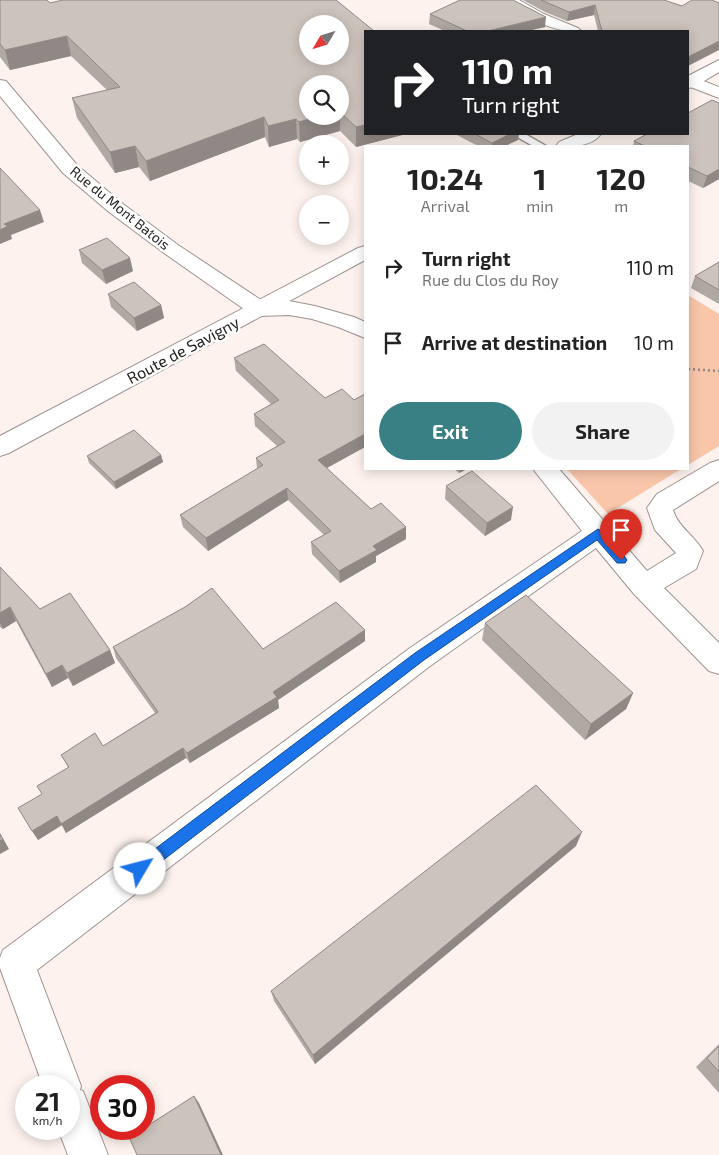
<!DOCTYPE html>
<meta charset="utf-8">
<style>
:root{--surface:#fff;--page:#f2f2f2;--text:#222;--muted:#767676;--accent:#388084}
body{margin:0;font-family:"Exo 2",sans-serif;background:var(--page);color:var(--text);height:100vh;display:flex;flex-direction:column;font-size:19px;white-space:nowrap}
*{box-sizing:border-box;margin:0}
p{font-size:16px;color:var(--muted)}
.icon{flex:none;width:28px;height:28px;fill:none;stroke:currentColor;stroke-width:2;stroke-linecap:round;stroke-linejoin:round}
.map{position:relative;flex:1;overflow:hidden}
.panel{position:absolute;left:364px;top:145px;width:325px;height:325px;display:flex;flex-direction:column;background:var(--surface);border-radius:0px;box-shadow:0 2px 12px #0003}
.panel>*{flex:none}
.top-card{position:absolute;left:364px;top:30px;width:325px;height:105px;border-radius:0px;box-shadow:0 2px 12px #0003;background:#202124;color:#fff;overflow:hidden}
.needle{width:32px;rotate:232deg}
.fabs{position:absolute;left:299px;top:15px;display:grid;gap:10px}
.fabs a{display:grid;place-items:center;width:50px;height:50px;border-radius:50%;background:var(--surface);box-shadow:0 2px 12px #0003;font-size:25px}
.speed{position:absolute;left:15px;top:1075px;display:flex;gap:10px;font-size:25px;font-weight:700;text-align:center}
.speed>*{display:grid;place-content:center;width:65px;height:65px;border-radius:50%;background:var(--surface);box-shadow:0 2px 12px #0003;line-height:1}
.speed small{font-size:12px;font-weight:400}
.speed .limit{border:8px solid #d22;background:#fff;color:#111}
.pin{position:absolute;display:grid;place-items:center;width:42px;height:42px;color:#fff;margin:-51px -21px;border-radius:50% 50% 50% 0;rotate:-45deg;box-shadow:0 0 5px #0007}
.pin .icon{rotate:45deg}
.me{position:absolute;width:55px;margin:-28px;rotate:53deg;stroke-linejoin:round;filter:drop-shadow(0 0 4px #0008)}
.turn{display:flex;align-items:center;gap:18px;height:105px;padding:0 15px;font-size:22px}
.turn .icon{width:65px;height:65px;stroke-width:2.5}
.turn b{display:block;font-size:35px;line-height:42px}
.eta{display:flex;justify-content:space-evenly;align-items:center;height:85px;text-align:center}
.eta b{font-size:30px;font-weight:700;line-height:35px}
.primary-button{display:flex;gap:10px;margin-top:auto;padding:10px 15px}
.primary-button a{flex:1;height:58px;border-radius:30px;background:var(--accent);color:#fff;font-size:20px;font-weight:700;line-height:58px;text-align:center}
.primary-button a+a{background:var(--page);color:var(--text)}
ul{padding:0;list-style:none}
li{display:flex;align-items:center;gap:15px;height:75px;padding:0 15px}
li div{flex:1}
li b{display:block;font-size:19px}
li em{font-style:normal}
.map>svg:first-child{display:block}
.green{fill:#f9c6aa}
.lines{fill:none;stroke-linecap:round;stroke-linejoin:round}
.lane-casing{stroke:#9d938e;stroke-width:3}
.street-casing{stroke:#9d938e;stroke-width:2}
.secondary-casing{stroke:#9d938e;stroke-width:2}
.path{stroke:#8d8683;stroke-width:2.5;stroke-dasharray:2 3;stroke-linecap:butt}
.lane{fill:#fff;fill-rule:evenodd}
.street{fill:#fff;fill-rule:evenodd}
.secondary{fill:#fff;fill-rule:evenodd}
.wall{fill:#b0a8a3;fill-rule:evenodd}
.shaded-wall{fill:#908884}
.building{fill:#cdc3bd;stroke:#908884;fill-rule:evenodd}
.route{fill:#1a73e8;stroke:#114b97}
.labels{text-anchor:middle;stroke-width:5;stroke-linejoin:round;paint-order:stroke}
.far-street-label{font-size:14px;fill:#201d1b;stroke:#fff}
.street-label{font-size:16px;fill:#201d1b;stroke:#fff}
</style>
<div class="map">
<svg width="719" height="1155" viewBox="0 0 719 1155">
<rect width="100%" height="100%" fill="#fdf2ed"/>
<path class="green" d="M 688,295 L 719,314 L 719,446 L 688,465 Z
M 567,469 L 681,469 L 608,514 Z"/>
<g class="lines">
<defs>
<path id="lane" d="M 512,134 L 525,134 L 546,146 L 533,146 Z"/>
<path id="street" d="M 501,0 L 519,0 L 544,14 L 578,28 L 581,31 C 550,33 529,17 503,3 Z
M 688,75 L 719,87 L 719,98 L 688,86 Z
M 0,80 L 6,81 L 77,165 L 123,204 L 178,245 L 264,302 L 289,301 L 315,306 L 354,317 L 365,322 L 365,338 L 338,327 L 312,319 L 289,315 L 259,316 L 251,314 L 164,253 L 109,212 L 63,173 L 0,96 Z
M 719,460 L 719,481 L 673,510 C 678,527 695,536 703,551 L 696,569 L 664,588 L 719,643 L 719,674 L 709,671 L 634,594 L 596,548 L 430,666 L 37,970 L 81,1086 L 80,1090 L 83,1091 L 108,1155 L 68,1155 L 58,1129 L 69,1129 L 69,1086 L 43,1086 L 0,968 L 0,958 L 3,950 L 410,648 L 582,531 L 533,469 L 559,469 L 647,571 L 676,553 L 655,530 L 647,508 L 657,494 L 710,463 Z"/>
<path id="secondary" d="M 719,60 L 719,72 L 694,87 L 688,88 L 688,76 Z
M 578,134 L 601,134 C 592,147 570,147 556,146 L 559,142 Z
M 365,246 L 365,260 L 9,453 L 0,456 L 0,436 L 358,248 Z"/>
</defs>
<use href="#lane" class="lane-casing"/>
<use href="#street" class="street-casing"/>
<use href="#secondary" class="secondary-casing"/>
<path class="path" d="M 688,369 L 719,371"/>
<use href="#lane" class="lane"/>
<use href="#street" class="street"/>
<use href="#secondary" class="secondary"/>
</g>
<path class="wall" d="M 0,0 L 50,3 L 336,0 L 365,134 L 406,134 L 356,147 L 340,131 L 300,142 L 297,139 L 269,147 L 265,137 L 150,181 L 139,167 L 115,173 L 77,118 L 72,98 L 107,90 L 71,56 L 10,70 L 0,57 ZM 340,84 L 340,116 L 308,116 Z
M 523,0 L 664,0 L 688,31 L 598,31 L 594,15 L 567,21 L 545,12 Z
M 430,14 L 545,27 L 527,31 L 445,31 L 429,24 Z
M 719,103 L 719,179 L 703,188 L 688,181 L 688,146 L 633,146 L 634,141 Z
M 455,134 L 519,134 L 518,140 L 505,146 L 478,146 Z
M 79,250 L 133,271 L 106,284 L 82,263 Z
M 719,262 L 719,304 L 691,288 L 695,276 Z
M 108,294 L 161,305 L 164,318 L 137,331 L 111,307 Z
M 234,358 L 325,398 L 354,400 L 365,394 L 365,447 L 326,468 L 371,509 L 406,527 L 406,539 L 376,556 L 376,562 L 340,583 L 312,554 L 311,542 L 324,535 L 288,500 L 208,551 L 183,527 L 180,515 L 257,469 L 256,458 L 277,446 L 255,426 L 254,414 L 271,404 L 236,371 Z
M 161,455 L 163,462 L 116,489 L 89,463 L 87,456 Z
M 454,469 L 467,469 L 459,473 Z
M 446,486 L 511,520 L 485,536 L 445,499 Z
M 0,567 L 40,609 L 110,650 L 115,663 L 73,686 L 68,678 L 52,687 L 16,621 L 3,629 L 0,627 Z
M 485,623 L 633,693 L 626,709 L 585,740 L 482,640 Z
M 365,630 L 365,641 L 278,700 L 279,708 L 190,763 L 186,758 L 66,833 L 62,825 L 38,840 L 68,767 L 61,755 L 103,746 L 155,713 L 116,658 L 113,647 L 263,649 Z
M 576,846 L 315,1064 L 274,1001 L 271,991 Z
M 719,1044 L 719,1093 L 696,1067 Z"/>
<path class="shaded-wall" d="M 595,5 L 594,15 L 567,21 L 569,12 Z
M 546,17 L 545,27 L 527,31 L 488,31 Z
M 67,36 L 71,56 L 10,70 L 5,50 Z
M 719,41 L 719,50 L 688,66 L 688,57 Z
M 320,116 L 340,116 L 340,131 L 300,142 L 299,122 Z
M 264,117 L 265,137 L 150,181 L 146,161 Z
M 296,119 L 297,139 L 269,147 L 268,126 Z
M 365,125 L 365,134 L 406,134 L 356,147 L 356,127 Z
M 510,134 L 519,134 L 518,140 L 505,146 L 492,146 L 492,143 Z
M 135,146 L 139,167 L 115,173 L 110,152 Z
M 719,169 L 719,179 L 703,188 L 707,176 Z
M 40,210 L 44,222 L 11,235 L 12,239 L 0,244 L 0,230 L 4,224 Z
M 130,258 L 133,271 L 106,284 L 102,270 Z
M 161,305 L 164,318 L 137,331 L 134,318 Z
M 365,434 L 365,447 L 318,473 L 318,460 Z
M 161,455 L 163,462 L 116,489 L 114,482 Z
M 460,469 L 467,469 L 459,473 Z
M 287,488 L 288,500 L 208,551 L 206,538 Z
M 513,507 L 511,520 L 485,536 L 487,523 Z
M 406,527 L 406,539 L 376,556 L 376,562 L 340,583 L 339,571 L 373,546 Z
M 10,607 L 16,621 L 3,629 L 0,623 L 0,613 Z
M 365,630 L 365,641 L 278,700 L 279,708 L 190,763 L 187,753 L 273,692 Z
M 110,650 L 115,663 L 73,686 L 67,673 Z
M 62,665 L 68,678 L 52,687 L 46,674 Z
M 633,693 L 626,709 L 585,740 L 591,724 Z
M 183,748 L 186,758 L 66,833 L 62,825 L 38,840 L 32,831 L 57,816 Z
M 582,832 L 576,846 L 315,1064 L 313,1055 Z
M 0,833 L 9,849 L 0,854 Z
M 194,1096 L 199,1103 L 223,1155 L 221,1155 Z"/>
<path class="building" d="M 0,0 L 47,0 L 50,3 L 63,0 L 336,0 L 374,31 L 365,31 L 365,125 L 356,127 L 340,112 L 340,84 L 308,84 L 308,116 L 320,116 L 299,122 L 296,119 L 268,126 L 264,117 L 146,161 L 135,146 L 110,152 L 72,98 L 120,87 L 67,36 L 5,50 L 0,44 ZM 308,24 L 340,24 L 340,56 L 308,56 Z
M 460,0 L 513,0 L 546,17 L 488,31 L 467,31 L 430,14 Z
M 541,0 L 664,0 L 682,6 L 692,0 L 712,0 L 719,3 L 719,41 L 688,57 L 688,31 L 602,31 L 595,5 L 569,12 Z
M 712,100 L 719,103 L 719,169 L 707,176 L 688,167 L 688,146 L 645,146 L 634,141 L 647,134 L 688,134 L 688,113 Z
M 475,134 L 510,134 L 492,143 Z
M 0,168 L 40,210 L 4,224 L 8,226 L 0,230 Z
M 107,238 L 130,258 L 102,270 L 79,250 Z
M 719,262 L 719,290 L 695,276 Z
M 134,282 L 161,305 L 134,318 L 108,294 Z
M 264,344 L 325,398 L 342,389 L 354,400 L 365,394 L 365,434 L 318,460 L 371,509 L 381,503 L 406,527 L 373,546 L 377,550 L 339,571 L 311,542 L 331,531 L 287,488 L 206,538 L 180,515 L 263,465 L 256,458 L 285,442 L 254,414 L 279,400 L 234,358 Z
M 134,430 L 161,455 L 114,482 L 87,456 Z
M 472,471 L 513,507 L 487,523 L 446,486 Z
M 0,567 L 40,609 L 70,593 L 110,650 L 67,673 L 62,665 L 46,674 L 10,607 L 0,613 Z
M 212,588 L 263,649 L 336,602 L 365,630 L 273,692 L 277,697 L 187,753 L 183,748 L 61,824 L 57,816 L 32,831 L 18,808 L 42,794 L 37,786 L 69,767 L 61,755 L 95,733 L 103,746 L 158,712 L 113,647 L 185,607 Z
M 526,595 L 633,693 L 591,724 L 485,623 Z
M 536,785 L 582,832 L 313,1055 L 271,991 Z
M 0,835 L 3,839 L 0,841 Z
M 719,1046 L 719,1072 L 707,1058 Z
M 194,1096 L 221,1155 L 137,1155 L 129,1137 L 142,1129 L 144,1129 L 144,1128 Z"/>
<path class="route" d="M 598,529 L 602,531 L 625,557 L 627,560 L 625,563 L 617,563 L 597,540 L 424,660 L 145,874 L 140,876 L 135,874 L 133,869 L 135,864 L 415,653 Z"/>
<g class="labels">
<g class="far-street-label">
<text transform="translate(120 208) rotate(39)" y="5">Rue du Mont Batois</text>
</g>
<g class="street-label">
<text transform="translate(183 350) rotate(-28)" y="6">Route de Savigny</text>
</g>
</g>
</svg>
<div class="fabs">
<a><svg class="needle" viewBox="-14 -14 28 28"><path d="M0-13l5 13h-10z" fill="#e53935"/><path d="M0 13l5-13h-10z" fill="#767676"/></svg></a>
<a><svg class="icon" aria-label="search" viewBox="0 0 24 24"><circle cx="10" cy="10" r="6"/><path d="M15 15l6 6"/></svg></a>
<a>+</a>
<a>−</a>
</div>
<div class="speed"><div>21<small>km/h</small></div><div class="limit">30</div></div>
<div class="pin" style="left:621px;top:560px;background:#d93025"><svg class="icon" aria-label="arrive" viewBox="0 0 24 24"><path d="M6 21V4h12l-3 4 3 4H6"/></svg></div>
<svg class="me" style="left:140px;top:869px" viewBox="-20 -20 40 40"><circle r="19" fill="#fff"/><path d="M0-13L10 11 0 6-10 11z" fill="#1a73e8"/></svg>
<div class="top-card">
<div class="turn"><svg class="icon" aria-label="right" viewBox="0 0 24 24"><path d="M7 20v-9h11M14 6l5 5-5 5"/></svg><div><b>110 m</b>Turn right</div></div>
</div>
<section class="panel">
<div class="eta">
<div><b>10:24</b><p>Arrival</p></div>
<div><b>1</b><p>min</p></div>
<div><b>120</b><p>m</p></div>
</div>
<ul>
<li><svg class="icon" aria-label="right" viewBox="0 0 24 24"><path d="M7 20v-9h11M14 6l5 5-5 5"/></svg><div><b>Turn right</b><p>Rue du Clos du Roy</p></div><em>110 m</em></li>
<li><svg class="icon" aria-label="arrive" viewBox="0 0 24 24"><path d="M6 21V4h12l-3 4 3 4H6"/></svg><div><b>Arrive at destination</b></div><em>10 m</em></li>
</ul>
<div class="primary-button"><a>Exit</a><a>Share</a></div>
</section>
</div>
